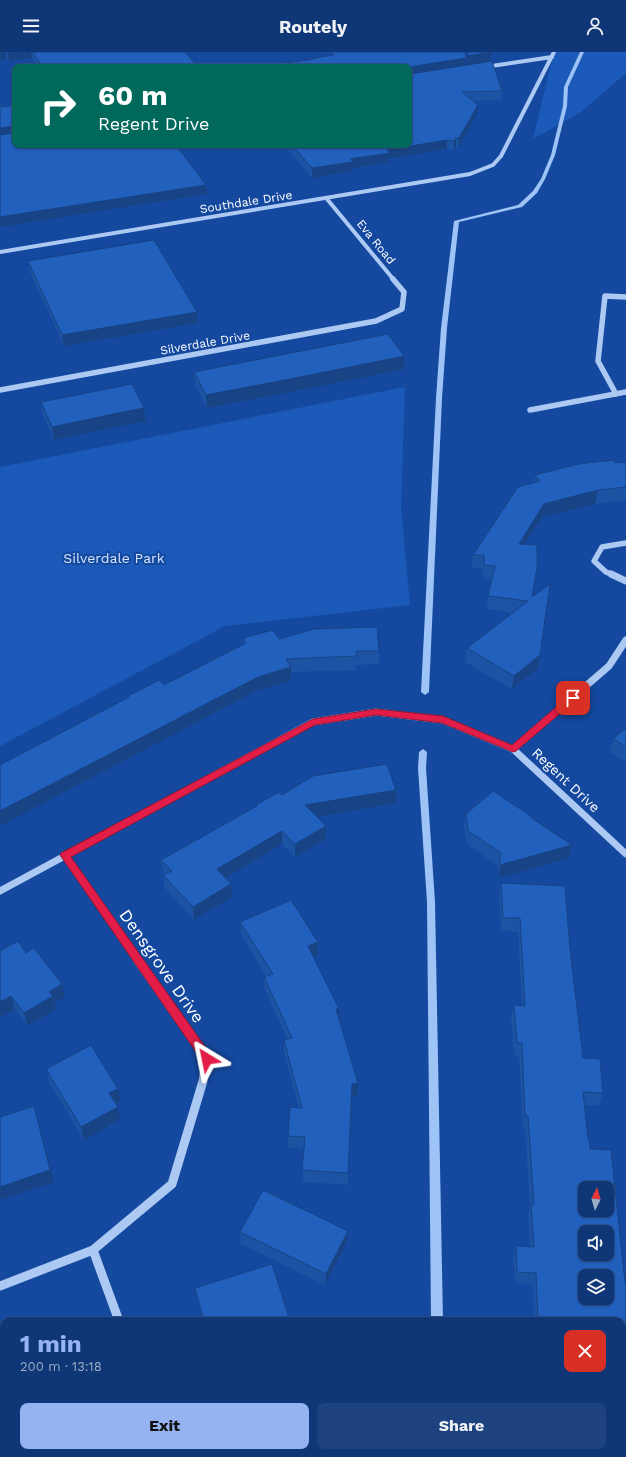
<!DOCTYPE html>
<meta charset="utf-8">
<style>
:root{--surface:#0f3777;--page:#1d427f;--text:#f1f3f6;--muted:#9bacc6;--line:#2f5189;--accent:#95b2f1}
body{margin:0;font-family:"Work Sans",sans-serif;background:var(--page);color:var(--text);height:100vh;display:flex;flex-direction:column;font-size:15px;white-space:nowrap}
*{box-sizing:border-box;margin:0}
p{font-size:13px;color:var(--muted)}
.icon{flex:none;width:22px;height:22px;fill:none;stroke:currentColor;stroke-width:2;stroke-linecap:round;stroke-linejoin:round}
.map{position:relative;flex:1;overflow:hidden}
.drawer{position:absolute;left:0px;top:1265px;width:626px;height:140px;display:flex;flex-direction:column;background:var(--surface);border-radius:12px 12px 0 0;box-shadow:0 1px 3px #0004,0 0 0 1px var(--line)}
.drawer>*{flex:none}
.banner{position:absolute;left:12px;top:12px;width:400px;height:84px;border-radius:8px;box-shadow:0 1px 3px #0004,0 0 0 1px var(--line);background:#00695c;color:#fff;overflow:hidden}
.needle{width:26px;rotate:5deg}
.tools{position:absolute;left:578px;top:1129px;display:grid;gap:8px}
.tools a{display:grid;place-items:center;width:36px;height:36px;border-radius:8px;background:var(--surface);box-shadow:0 1px 3px #0004,0 0 0 1px var(--line);font-size:20px}
.pin{position:absolute;display:grid;place-items:center;width:34px;height:34px;color:#fff;margin:-17px;border-radius:8px;box-shadow:0 2px 6px #0006}
.me{position:absolute;width:44px;margin:-22px;rotate:325deg;stroke-linejoin:round;filter:drop-shadow(0 0 3px #0008)}
.turn{display:flex;align-items:center;gap:14px;height:84px;padding:0 20px;font-size:18px}
.turn .icon{width:52px;height:52px;stroke-width:2.5}
.turn b{display:block;font-size:28px;line-height:34px}
.round{display:grid;place-items:center;flex:none;width:42px;height:42px;border-radius:8px;background:var(--page)}
.headline{display:flex;align-items:center;justify-content:space-between;height:68px;padding:0 20px}
h1{font-size:24px;font-weight:700;line-height:30px;color:var(--accent)}
.cta{display:flex;gap:8px;margin-top:auto;padding:8px 20px}
.cta a{flex:1;height:46px;border-radius:8px;background:var(--accent);color:#111;font-size:16px;font-weight:700;line-height:46px;text-align:center}
.cta a+a{background:var(--page);color:var(--text)}
header{display:flex;justify-content:space-between;align-items:center;height:52px;padding:0 20px;background:var(--surface);font-size:18px;font-weight:700}
.map>svg:first-child{display:block}
.green{fill:#1c5ab9}
.lines{fill:none;stroke-linecap:round;stroke-linejoin:round}
.stream{fill:#9ec3f6;fill-rule:evenodd}
.minor-far3{stroke:#acc9f4;stroke-width:4}
.minor-far2{stroke:#acc9f4;stroke-width:5.5}
.minor-far1{stroke:#acc9f4;stroke-width:7}
.minor{stroke:#acc9f4;stroke-width:9}
.wall{fill:#1d53a3}
.shaded-wall{fill:#184384}
.building{fill:#2260bd;stroke:#184384;fill-rule:evenodd}
.route{fill:#e11d48;stroke:#92132f}
.labels{text-anchor:middle;stroke-width:4;stroke-linejoin:round;paint-order:stroke}
.far-street-label{font-size:12px;fill:#fff;stroke:#14499f}
.park-label{font-size:14px;fill:#d4e5fd;stroke:#14499f}
.street-label{font-size:14px;fill:#fff;stroke:#14499f}
.near-street-label{font-size:17px;fill:#fff;stroke:#14499f}
</style>
<header><svg class="icon" aria-label="menu" viewBox="0 0 24 24"><path d="M4 6h16M4 12h16M4 18h16"/></svg>Routely<svg class="icon" aria-label="person" viewBox="0 0 24 24"><circle cx="12" cy="8" r="4"/><path d="M4 21q1-7 8-7t8 7"/></svg></header>
<div class="map">
<svg width="626" height="1405" viewBox="0 0 626 1405">
<rect width="100%" height="100%" fill="#14499f"/>
<path class="green" d="M 554,0 L 626,0 L 626,21 L 581,60 L 533,87 Z
M 405,335 L 401,456 L 410,553 L 225,574 L 0,694 L 0,415 Z"/>
<g class="lines">
<path class="stream" d="M 580,0 L 584,0 L 568,35 L 567,54 L 555,103 L 545,127 L 537,141 L 522,155 L 459,170 L 447,276 L 442,346 L 429,640 L 425,643 L 421,640 L 436,346 L 441,276 L 454,169 L 518,153 L 533,139 L 541,127 L 551,103 L 563,54 L 564,35 Z
M 423,697 L 427,700 L 426,716 L 435,850 L 443,1269 L 431,1269 L 427,850 L 418,716 L 419,700 Z
M 433,1401 L 445,1401 L 445,1405 L 433,1405 Z"/>
<path class="minor-far3" d="M 485,15 L 552,5
M 327,147 L 394,228
M 0,200 L 470,122 L 493,113 L 501,104 L 554,0"/>
<path class="minor-far2" d="M 0,338 L 376,269 L 402,257 L 404,240 L 393,227
M 616,342 L 598,309 L 605,244 L 626,245
M 530,358 L 626,340
M 613,523 L 606,520 L 594,509 L 602,495 L 626,491"/>
<path class="minor-far1" d="M 611,522 L 626,529
M 513,697 L 609,614 L 626,588
M 64,803 L 137,907
M 0,839 L 313,670 L 376,660 L 443,668 L 513,697 L 626,802"/>
<path class="minor" d="M 93,1198 L 119,1269
M 0,1234 L 93,1198 L 172,1132 L 203,1029 L 207,1007 L 136,906
M 149,1401 L 149,1405"/>
</g>
<path class="wall" d="M 0,0 L 185,0 L 198,15 L 38,15 L 32,6 L 9,9 L 7,7 L 0,9 Z
M 331,0 L 465,13 L 466,13 L 467,4 L 490,9 L 502,39 L 501,48 L 473,49 L 477,62 L 458,96 L 456,95 L 454,98 L 447,97 L 389,107 L 389,110 L 353,116 L 352,119 L 312,126 L 284,93 L 409,93 L 314,7 L 314,6 L 331,4 Z
M 15,53 L 15,93 L 206,133 L 207,142 L 0,175 L 2,55 Z
M 28,209 L 197,260 L 198,271 L 64,294 L 30,220 Z
M 404,304 L 404,317 L 290,340 L 207,356 L 195,333 L 194,320 Z
M 41,350 L 144,356 L 146,369 L 120,374 L 54,388 L 43,363 Z
M 626,410 L 626,448 L 595,452 L 542,465 L 525,492 L 540,603 L 538,616 L 512,637 L 465,610 L 467,596 L 513,561 L 487,557 L 488,544 L 492,527 L 483,527 L 483,517 L 472,516 L 473,503 L 534,431 L 535,423 Z
M 243,586 L 279,587 L 379,599 L 379,612 L 356,613 L 356,618 L 291,620 L 291,629 L 258,638 L 0,774 L 0,713 L 128,646 L 128,644 L 164,633 L 243,593 Z
M 626,676 L 626,710 L 610,700 L 613,687 Z
M 396,738 L 396,751 L 317,765 L 326,787 L 295,805 L 282,792 L 225,826 L 231,832 L 232,845 L 194,868 L 165,836 L 163,823 L 165,823 L 163,821 L 161,808 L 256,754 L 256,753 L 282,743 Z
M 466,762 L 531,766 L 569,806 L 499,826 L 498,814 L 467,792 L 464,776 Z
M 501,831 L 570,897 L 583,1006 L 603,1041 L 600,1053 L 584,1053 L 588,1087 L 625,1231 L 626,1231 L 626,1388 L 622,1388 L 622,1269 L 534,1269 L 533,1232 L 515,1231 L 513,1206 L 516,1194 L 530,1195 L 528,1163 L 530,1155 L 525,1077 L 523,1076 L 519,1004 L 514,1003 L 511,966 L 514,953 L 522,954 L 518,880 L 501,879 L 499,844 Z
M 240,870 L 318,890 L 318,903 L 313,905 L 339,966 L 358,1031 L 358,1043 L 352,1045 L 348,1133 L 303,1130 L 302,1118 L 304,1097 L 288,1096 L 288,1084 L 299,1056 L 284,1000 L 284,988 L 287,987 L 265,937 L 264,925 L 266,924 L 241,883 Z
M 0,899 L 26,901 L 65,945 L 54,951 L 56,957 L 28,974 L 15,957 L 0,965 Z
M 46,1017 L 121,1049 L 116,1052 L 118,1055 L 120,1067 L 84,1088 L 49,1030 Z
M 240,1180 L 347,1190 L 325,1233 L 241,1192 Z
M 195,1236 L 290,1269 L 203,1269 L 197,1247 Z
M 567,1401 L 622,1401 L 622,1405 L 568,1405 Z"/>
<path class="shaded-wall" d="M 0,0 L 6,0 L 7,7 L 0,9 Z
M 13,0 L 31,0 L 32,6 L 9,9 L 8,1 Z
M 491,0 L 490,11 L 466,15 L 467,4 Z
M 466,6 L 465,15 L 409,23 L 409,15 Z
M 478,53 L 477,62 L 458,96 L 459,86 Z
M 13,74 L 15,84 L 0,85 L 0,76 Z
M 456,86 L 456,95 L 454,98 L 454,89 Z
M 447,88 L 447,97 L 389,107 L 389,110 L 353,116 L 352,119 L 312,126 L 312,116 L 387,98 Z
M 206,133 L 207,142 L 0,175 L 0,165 Z
M 197,260 L 198,271 L 64,294 L 62,283 Z
M 404,304 L 404,317 L 290,340 L 207,356 L 206,343 Z
M 144,356 L 146,369 L 120,374 L 54,388 L 52,375 L 118,361 Z
M 598,438 L 595,452 L 542,465 L 517,505 L 519,492 L 544,452 Z
M 540,603 L 538,616 L 512,637 L 514,624 Z
M 291,615 L 291,629 L 258,638 L 0,774 L 0,759 L 258,625 Z
M 396,738 L 396,751 L 305,767 L 305,753 Z
M 326,774 L 326,787 L 295,805 L 295,792 Z
M 282,779 L 282,792 L 218,830 L 217,817 Z
M 572,793 L 569,806 L 499,826 L 500,813 Z
M 231,832 L 232,845 L 194,868 L 193,855 Z
M 318,890 L 318,903 L 308,907 L 308,894 Z
M 62,932 L 65,945 L 54,951 L 56,957 L 28,974 L 24,961 L 49,940 Z
M 11,944 L 15,957 L 0,965 L 0,950 Z
M 336,957 L 339,957 L 338,969 Z
M 358,1031 L 358,1043 L 352,1045 L 348,1133 L 352,1032 Z
M 118,1037 L 121,1049 L 112,1054 L 109,1041 Z
M 118,1055 L 120,1067 L 84,1088 L 81,1075 Z
M 37,1067 L 54,1130 L 0,1148 L 0,1135 Z
M 348,1179 L 347,1190 L 325,1233 L 326,1222 Z
M 32,1401 L 34,1401 L 35,1405 L 33,1405 Z"/>
<path class="building" d="M 33,0 L 185,0 L 198,15 L 43,15 Z
M 331,0 L 465,0 L 466,6 L 409,15 L 257,15 L 315,7 L 314,6 L 334,3 Z
M 469,0 L 491,0 L 467,4 Z
M 492,9 L 502,39 L 462,40 L 478,53 L 459,86 L 456,86 L 454,89 L 447,88 L 387,98 L 390,101 L 350,107 L 353,110 L 312,116 L 292,93 L 409,93 L 409,21 L 410,22 Z
M 0,52 L 2,55 L 15,53 L 15,75 L 13,74 L 0,76 Z
M 14,81 L 15,81 L 15,93 L 176,93 L 206,133 L 0,165 L 0,83 Z
M 154,188 L 197,260 L 62,283 L 28,209 Z
M 388,282 L 404,304 L 290,327 L 206,343 L 194,320 Z
M 132,332 L 144,356 L 118,361 L 52,375 L 41,350 Z
M 614,408 L 615,411 L 626,410 L 626,435 L 598,438 L 544,452 L 519,492 L 537,493 L 537,515 L 532,545 L 550,532 L 540,603 L 514,624 L 467,596 L 528,549 L 488,544 L 495,514 L 484,513 L 484,503 L 473,503 L 518,435 L 540,429 L 535,423 L 579,412 Z
M 377,575 L 379,599 L 356,599 L 357,604 L 286,607 L 291,615 L 258,625 L 0,759 L 0,713 L 129,645 L 128,644 L 159,628 L 164,633 L 246,591 L 243,586 L 273,578 L 279,587 L 314,577 Z
M 626,676 L 626,695 L 613,687 Z
M 387,712 L 396,738 L 305,753 L 326,774 L 295,792 L 282,779 L 217,817 L 231,832 L 193,855 L 163,823 L 172,819 L 161,808 L 257,754 L 256,753 L 279,740 L 282,743 L 313,724 Z
M 493,739 L 531,764 L 530,765 L 572,793 L 500,813 L 500,800 L 468,779 L 466,762 Z
M 501,831 L 565,834 L 570,897 L 583,1006 L 600,1007 L 603,1041 L 583,1040 L 588,1087 L 589,1087 L 590,1097 L 611,1098 L 625,1231 L 626,1231 L 626,1378 L 622,1378 L 622,1269 L 538,1269 L 536,1221 L 517,1220 L 516,1194 L 534,1195 L 531,1152 L 534,1152 L 528,1064 L 525,1064 L 522,991 L 517,991 L 514,953 L 525,954 L 520,866 L 503,866 ZM 585,1136 L 607,1136 L 607,1158 L 585,1158 ZM 585,1180 L 607,1180 L 607,1202 L 585,1202 ZM 585,1224 L 607,1224 L 607,1246 L 585,1246 Z
M 291,848 L 318,890 L 308,894 L 339,957 L 336,957 L 358,1031 L 352,1032 L 348,1121 L 302,1118 L 305,1085 L 288,1084 L 290,1055 L 302,1056 L 284,988 L 292,986 L 264,925 L 273,922 L 240,870 Z
M 18,889 L 26,901 L 34,896 L 62,932 L 49,940 L 53,944 L 24,961 L 11,944 L 0,950 L 0,899 Z
M 91,993 L 118,1037 L 109,1041 L 118,1055 L 81,1075 L 46,1017 Z
M 34,1054 L 50,1118 L 0,1135 L 0,1065 Z
M 263,1138 L 348,1179 L 326,1222 L 240,1180 Z
M 272,1212 L 290,1269 L 204,1269 L 195,1236 Z
M 4,1338 L 4,1401 L 32,1401 L 33,1405 L 0,1405 L 0,1339 Z
M 622,1398 L 622,1405 L 572,1405 L 572,1401 L 622,1401 Z
M 242,1401 L 325,1401 L 326,1405 L 342,1401 L 348,1401 L 349,1405 L 243,1405 Z"/>
<path class="route" d="M 573,642 L 577,646 L 576,648 L 516,699 L 513,700 L 442,671 L 376,663 L 315,673 L 71,805 L 211,1003 L 213,1007 L 211,1010 L 207,1011 L 203,1010 L 60,803 L 61,801 L 313,667 L 376,657 L 443,664 L 512,693 L 570,643 Z"/>
<g class="labels">
<g class="far-street-label">
<text transform="translate(246 150) rotate(-9)" y="4">Southdale Drive</text>
<text transform="translate(376 190) rotate(51)" y="4">Eva Road</text>
<text transform="translate(205 291) rotate(-10)" y="4">Silverdale Drive</text>
</g>
<g class="park-label">
<text x="114" y="511">Silverdale Park</text>
</g>
<g class="street-label">
<text transform="translate(566 728) rotate(43)" y="5">Regent Drive</text>
</g>
<g class="near-street-label">
<text transform="translate(162 914) rotate(55)" y="6">Densgrove Drive</text>
</g>
</g>
</svg>
<div class="tools">
<a><svg class="needle" viewBox="-14 -14 28 28"><path d="M0-13l5 13h-10z" fill="#e53935"/><path d="M0 13l5-13h-10z" fill="#9bacc6"/></svg></a>
<a><svg class="icon" aria-label="sound" viewBox="0 0 24 24"><path d="M4 9h4l5-4v14l-5-4H4zM17 9q2 3 0 6"/></svg></a>
<a><svg class="icon" aria-label="layers" viewBox="0 0 24 24"><path d="M12 4l9 5-9 5-9-5zM3 14l9 5 9-5"/></svg></a>
</div>
<div class="pin" style="left:573px;top:646px;background:#d93025"><svg class="icon" aria-label="arrive" viewBox="0 0 24 24"><path d="M6 21V4h12l-3 4 3 4H6"/></svg></div>
<svg class="me" style="left:207px;top:1007px" viewBox="-20 -20 40 40"><path d="M0-17L14 15 0 8-14 15z" fill="#e11d48" stroke="#fff" stroke-width="4"/></svg>
<div class="banner">
<div class="turn"><svg class="icon" aria-label="right" viewBox="0 0 24 24"><path d="M7 20v-9h11M14 6l5 5-5 5"/></svg><div><b>60 m</b>Regent Drive</div></div>
</div>
<section class="drawer">
<div class="headline"><div><h1>1 min</h1><p>200 m · 13:18</p></div><a class="round" style="background:#d93025;color:#fff"><svg class="icon" aria-label="close" viewBox="0 0 24 24"><path d="M6 6l12 12M18 6L6 18"/></svg></a></div>
<div class="cta"><a>Exit</a><a>Share</a></div>
</section>
</div>
